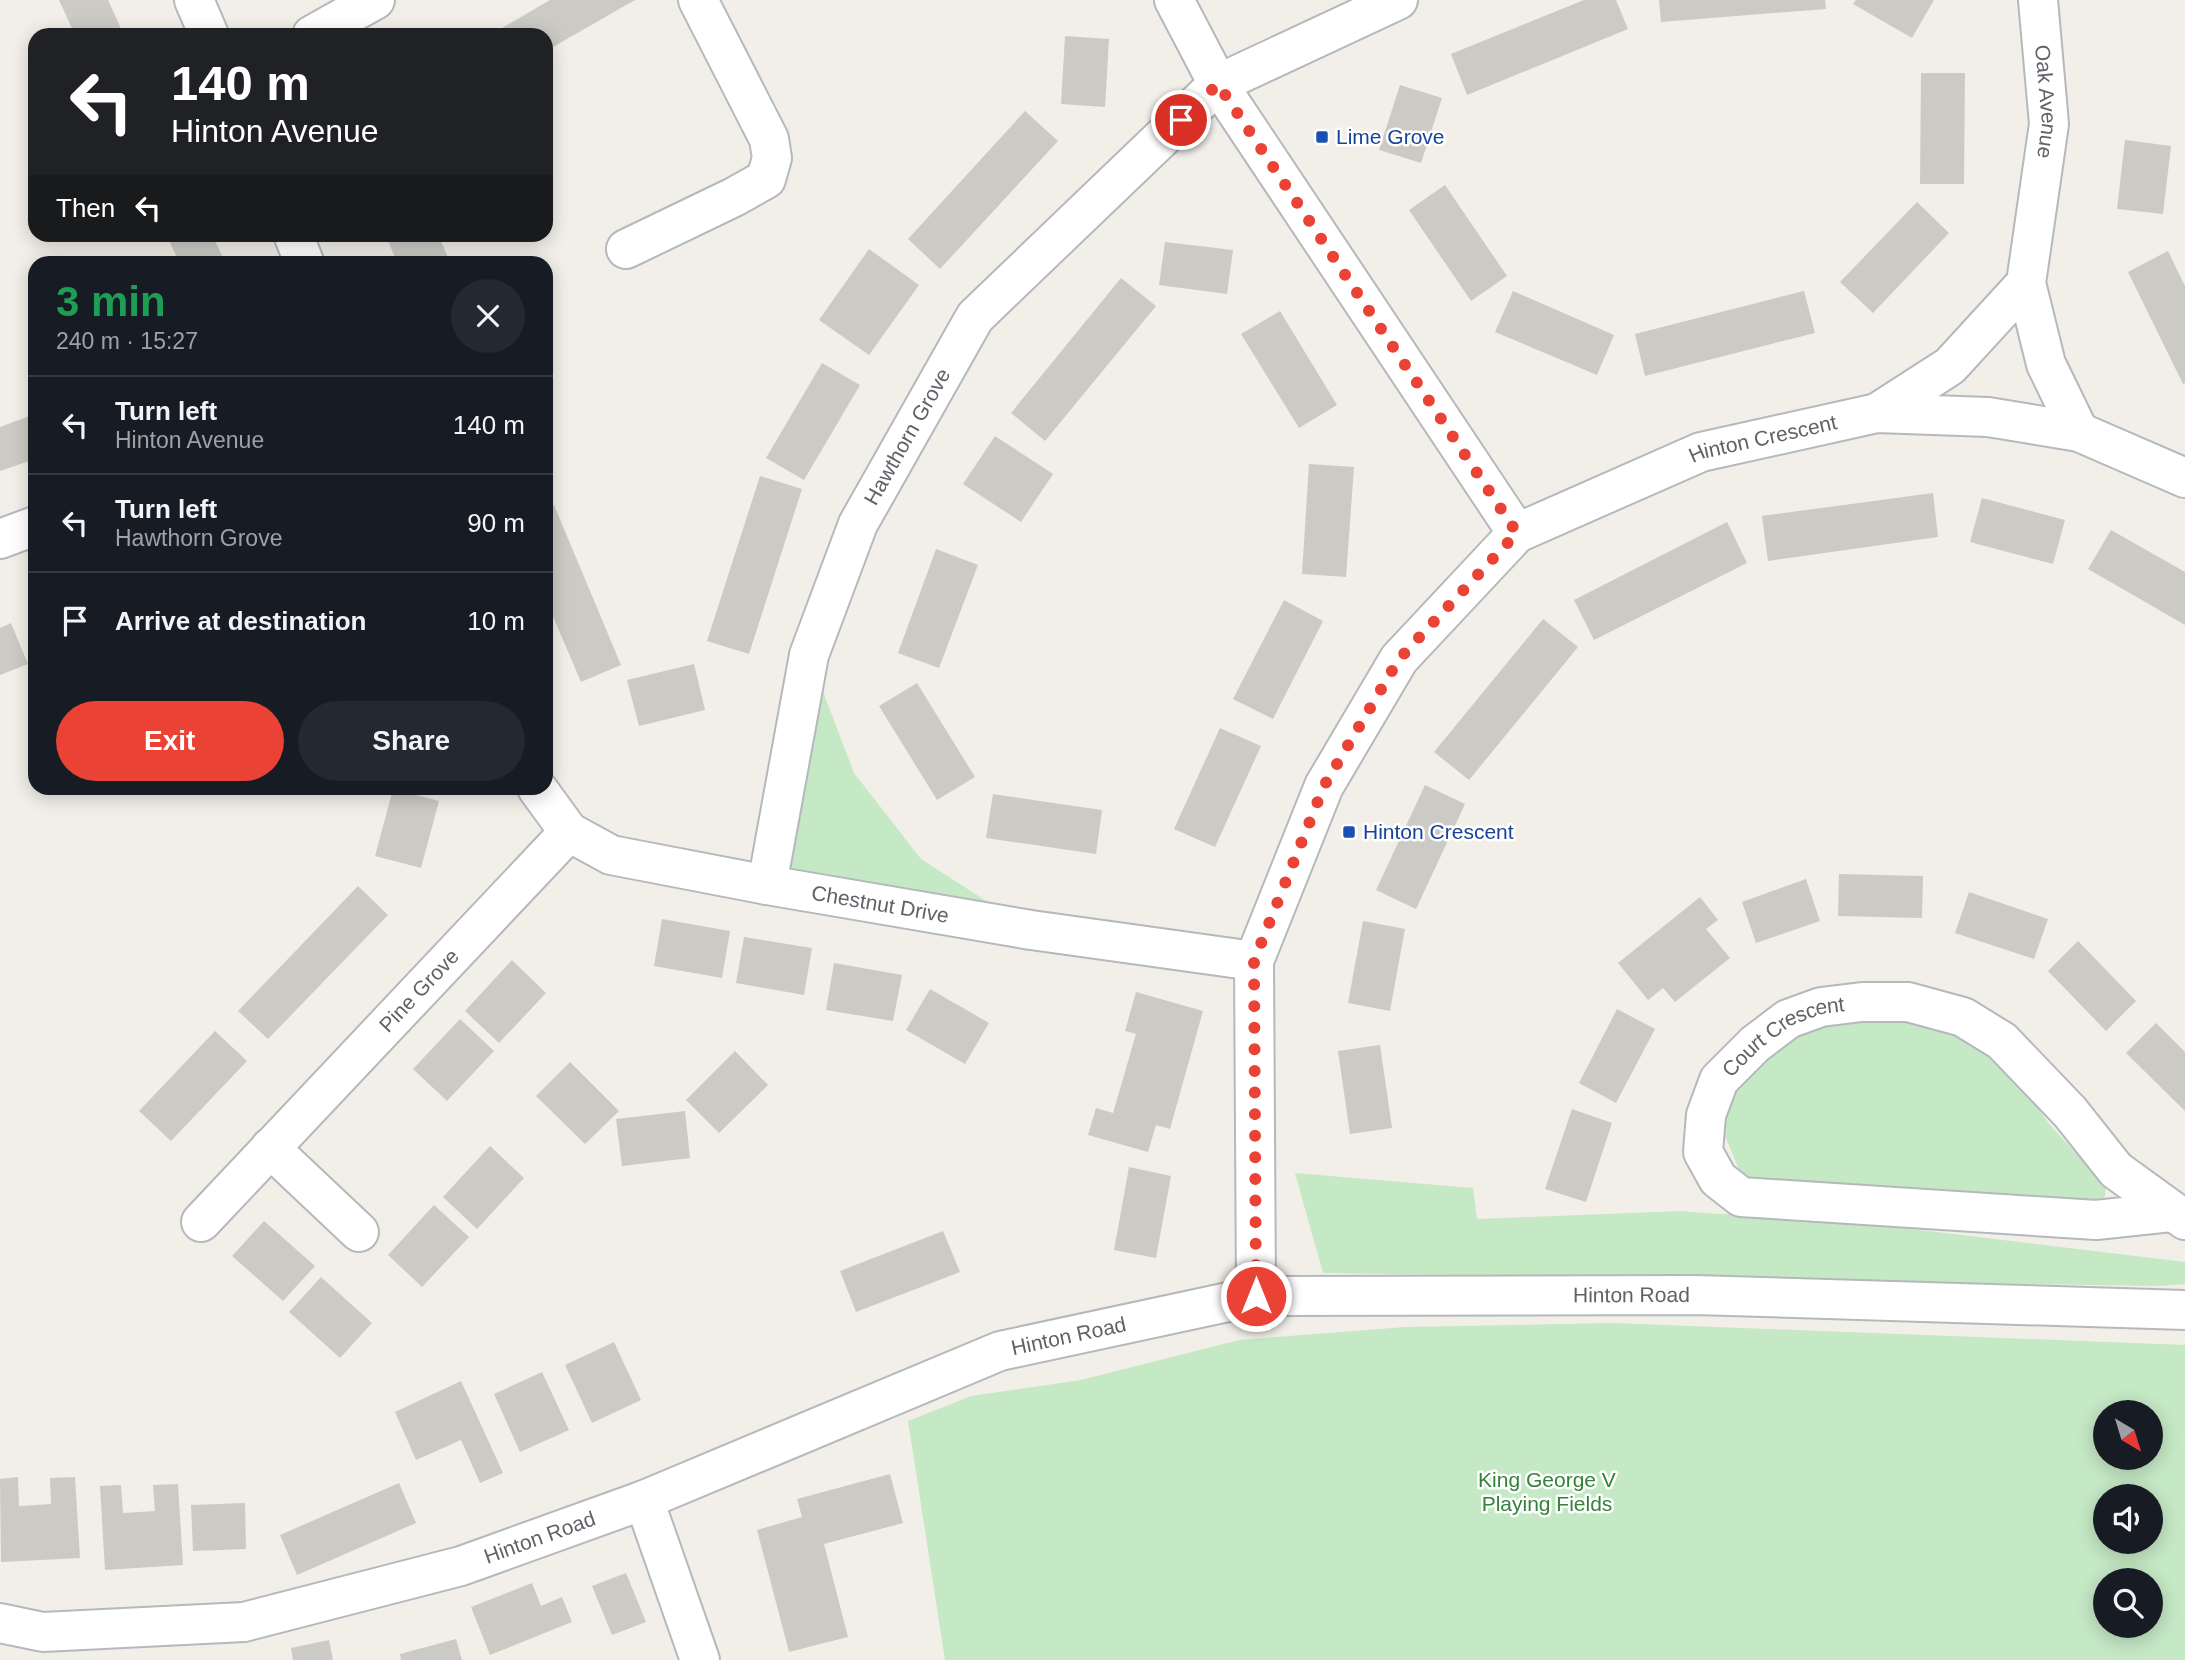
<!DOCTYPE html>
<meta charset="utf-8">
<style>
:root{--surface:#171b24;--page:#242831;--text:#f1f3f6;--muted:#9ea1a6;--line:#363941;--accent:#ea4335}
body{margin:0;font-family:Arial,sans-serif;background:var(--page);color:var(--text);height:100vh;display:flex;flex-direction:column;font-size:26px;white-space:nowrap}
*{box-sizing:border-box;margin:0}
p{font-size:23px;color:var(--muted)}
.icon{flex:none;width:38px;height:38px;fill:none;stroke:currentColor;stroke-width:2;stroke-linecap:round;stroke-linejoin:round}
.map{position:relative;flex:1;overflow:hidden}
.drawer{position:absolute;left:28px;top:256px;width:525px;height:539px;display:flex;flex-direction:column;background:var(--surface);border-radius:21px;box-shadow:0 4px 18px #0003}
.drawer>*{flex:none}
.hud{position:absolute;left:28px;top:28px;width:525px;height:214px;border-radius:21px;box-shadow:0 4px 18px #0003;background:#202124;color:#fff;overflow:hidden}
.needle{width:46px;rotate:142deg}
.fabs{position:absolute;left:2093px;top:1400px;display:grid;gap:14px}
.fabs a{display:grid;place-items:center;width:70px;height:70px;border-radius:50%;background:var(--surface);box-shadow:0 4px 18px #0003;font-size:35px}
.pin{position:absolute;display:grid;place-items:center;width:60px;height:60px;color:#fff;margin:-30px;border:4px solid #fff;border-radius:50%;box-shadow:0 2px 7px #0007}
.me{position:absolute;width:77px;margin:-38px;rotate:0deg;stroke-linejoin:round;filter:drop-shadow(0 0 5px #0008)}
.turn{display:flex;align-items:center;gap:24px;height:147px;padding:0 28px;font-size:32px}
.turn .icon{width:91px;height:91px;stroke-width:2.5}
.turn b{display:block;font-size:49px;line-height:60px}
.then{display:flex;align-items:center;height:66px;padding:0 28px;background:#0003;gap:14px;font-size:26px}
.round{display:grid;place-items:center;flex:none;width:74px;height:74px;border-radius:37px;background:var(--page)}
.overview{display:flex;align-items:center;justify-content:space-between;height:119px;padding:0 28px}
h1{font-size:42px;font-weight:700;line-height:52px;color:#1e9e55}
.button{display:flex;gap:14px;margin-top:auto;padding:14px 28px}
.button a{flex:1;height:80px;border-radius:42px;background:var(--accent);color:#fff;font-size:28px;font-weight:700;line-height:80px;text-align:center}
.button a+a{background:var(--page);color:var(--text)}
ul{padding:0;list-style:none}
li{display:flex;align-items:center;gap:21px;height:98px;padding:0 28px;border-top:2px solid var(--line)}
li div{flex:1}
li b{display:block;font-size:26px}
li em{font-style:normal}
.map>svg:first-child{display:block}
.green{fill:#c5e8c5;fill-rule:evenodd}
.building{fill:#cccac5}
.lines{fill:none;stroke-linecap:round;stroke-linejoin:round}
.minor-casing{stroke:#b5b8bc;stroke-width:42}
.minor{stroke:#fff;stroke-width:38}
.route{stroke:#ea4335;stroke-width:12;stroke-dasharray:0 21.6}
.transit-dot{fill:#1a4fb4;stroke:#fff;stroke-width:2.5}
.labels{text-anchor:middle;stroke-width:5;stroke-linejoin:round;paint-order:stroke}
.street-label{font-size:21px;fill:#5f6368;stroke:#fff}
.transit-label{font-size:21px;fill:#164399;stroke:#fff;text-anchor:start}
.park-label{font-size:21px;fill:#348238;stroke:#fff}
</style>
<div class="map">
<svg width="2185" height="1660" viewBox="0 0 2185 1660">
<rect width="100%" height="100%" fill="#f1efe8"/>
<path class="green" d="M 809,655 L 854,773 L 921,859 L 1031,930 L 767,885 Z
M 1870,1013 L 1962,1033 L 2008,1067 L 2050,1125 L 2106,1186 L 2105,1196 L 2097,1208 L 1776,1189 L 1742,1176 L 1722,1129 L 1725,1094 L 1784,1038 L 1823,1025 Z
M 1295,1173 L 1473,1188 L 1477,1219 L 1681,1211 L 1717,1214 L 1796,1215 L 2185,1262 L 2185,1284 L 2159,1286 L 1323,1273 Z
M 1614,1323 L 2185,1345 L 2185,1660 L 945,1660 L 908,1421 L 971,1396 L 1081,1380 L 1239,1340 L 1405,1327 ZM 2105,1412 L 2151,1412 L 2151,1458 L 2105,1458 ZM 2151,1496 L 2151,1542 L 2105,1542 L 2105,1496 ZM 2151,1580 L 2151,1626 L 2105,1626 L 2105,1580 Z"/>
<path class="building" d="M 59,0 L 108,0 L 124,35 L 75,35 Z
M 550,0 L 635,0 L 546,51 L 546,35 L 490,35 Z
M 1584,0 L 1616,0 L 1628,29 L 1467,95 L 1451,54 Z
M 1659,0 L 1825,0 L 1826,9 L 1661,22 Z
M 1856,0 L 1934,0 L 1912,38 L 1853,4 Z
M 1065,36 L 1109,39 L 1105,107 L 1061,104 Z
M 1921,73 L 1965,73 L 1964,184 L 1920,184 Z
M 1400,85 L 1442,98 L 1421,163 L 1379,150 Z
M 1025,111 L 1058,141 L 940,269 L 908,239 Z
M 2125,140 L 2171,146 L 2163,214 L 2117,209 Z
M 1445,185 L 1507,276 L 1471,301 L 1409,210 Z
M 1917,202 L 1949,233 L 1873,313 L 1840,282 Z
M 166,234 L 212,234 L 224,260 L 219,262 L 179,262 Z
M 385,234 L 438,234 L 450,262 L 397,262 Z
M 1165,242 L 1233,250 L 1227,294 L 1159,285 Z
M 869,249 L 919,285 L 869,355 L 819,320 Z
M 2168,251 L 2185,286 L 2185,383 L 2183,384 L 2128,272 Z
M 1121,278 L 1156,306 L 1045,441 L 1011,413 Z
M 1513,291 L 1614,335 L 1597,375 L 1495,332 Z
M 1804,291 L 1815,333 L 1645,376 L 1635,334 Z
M 1280,311 L 1337,405 L 1299,428 L 1241,334 Z
M 822,363 L 860,385 L 804,480 L 766,458 Z
M 35,414 L 35,459 L 0,471 L 0,427 Z
M 995,436 L 1053,474 L 1021,522 L 963,484 Z
M 1309,464 L 1354,467 L 1346,577 L 1302,574 Z
M 760,476 L 802,489 L 749,654 L 707,641 Z
M 1933,493 L 1938,537 L 1768,561 L 1762,516 Z
M 1982,498 L 2065,520 L 2053,564 L 1970,542 Z
M 554,505 L 621,665 L 581,682 L 546,600 L 546,509 Z
M 1727,522 L 1747,563 L 1594,640 L 1574,600 Z
M 2111,530 L 2185,572 L 2185,625 L 2088,569 Z
M 936,549 L 978,565 L 939,668 L 898,653 Z
M 1284,600 L 1323,621 L 1273,719 L 1233,699 Z
M 1543,619 L 1578,647 L 1469,780 L 1434,752 Z
M 11,623 L 28,664 L 0,675 L 0,628 Z
M 694,664 L 705,710 L 639,726 L 627,680 Z
M 917,683 L 975,777 L 937,800 L 879,706 Z
M 1220,728 L 1261,746 L 1215,847 L 1174,829 Z
M 1425,785 L 1465,804 L 1416,909 L 1376,890 Z
M 393,789 L 439,801 L 421,868 L 375,856 Z
M 993,794 L 1102,810 L 1096,854 L 986,838 Z
M 1839,874 L 1923,876 L 1922,918 L 1838,916 Z
M 1806,879 L 1820,921 L 1756,943 L 1742,902 Z
M 358,886 L 388,915 L 268,1039 L 238,1011 Z
M 1969,892 L 2048,919 L 2034,959 L 1955,933 Z
M 1700,897 L 1718,920 L 1706,929 L 1730,958 L 1675,1002 L 1663,988 L 1648,1000 L 1618,963 Z
M 662,919 L 730,931 L 722,978 L 654,966 Z
M 1363,921 L 1405,929 L 1390,1011 L 1348,1003 Z
M 744,937 L 812,948 L 804,995 L 736,983 Z
M 2078,941 L 2136,1001 L 2106,1031 L 2048,971 Z
M 512,960 L 546,993 L 499,1043 L 465,1011 Z
M 834,963 L 902,975 L 893,1021 L 826,1010 Z
M 930,989 L 989,1023 L 965,1064 L 906,1030 Z
M 1136,992 L 1203,1011 L 1170,1129 L 1156,1125 L 1148,1152 L 1088,1135 L 1096,1108 L 1113,1113 L 1136,1034 L 1125,1031 Z
M 1617,1009 L 1655,1029 L 1616,1103 L 1579,1083 Z
M 460,1019 L 494,1051 L 447,1101 L 413,1069 Z
M 2156,1023 L 2185,1052 L 2185,1111 L 2126,1053 Z
M 215,1031 L 247,1061 L 171,1141 L 139,1111 Z
M 1380,1045 L 1392,1128 L 1350,1134 L 1338,1051 Z
M 735,1051 L 768,1085 L 719,1133 L 686,1100 Z
M 570,1062 L 619,1111 L 585,1144 L 536,1096 Z
M 1572,1109 L 1612,1123 L 1586,1202 L 1545,1189 Z
M 685,1111 L 690,1158 L 622,1166 L 616,1119 Z
M 490,1146 L 524,1178 L 477,1229 L 443,1197 Z
M 1129,1167 L 1171,1176 L 1156,1258 L 1114,1250 Z
M 434,1205 L 469,1237 L 422,1287 L 388,1255 Z
M 264,1221 L 315,1266 L 283,1301 L 232,1256 Z
M 943,1231 L 960,1272 L 856,1312 L 840,1271 Z
M 321,1277 L 372,1323 L 340,1358 L 289,1312 Z
M 614,1342 L 641,1400 L 592,1423 L 565,1365 Z
M 542,1372 L 569,1430 L 520,1452 L 494,1394 Z
M 461,1381 L 503,1473 L 480,1483 L 461,1440 L 416,1460 L 395,1412 Z
M 890,1474 L 903,1523 L 824,1544 L 848,1637 L 789,1652 L 757,1530 L 802,1517 L 797,1499 Z
M 18,1477 L 19,1506 L 51,1504 L 50,1478 L 75,1477 L 80,1558 L 1,1562 L 0,1479 Z
M 399,1483 L 416,1523 L 297,1575 L 280,1535 Z
M 178,1484 L 183,1565 L 105,1570 L 100,1486 L 121,1485 L 123,1513 L 155,1511 L 153,1485 Z
M 245,1503 L 246,1549 L 193,1551 L 191,1505 Z
M 626,1573 L 646,1622 L 612,1635 L 592,1586 Z
M 532,1583 L 541,1606 L 562,1597 L 572,1622 L 490,1655 L 471,1607 Z
M 456,1639 L 462,1660 L 401,1660 L 400,1654 Z
M 329,1640 L 333,1660 L 293,1660 L 291,1648 Z"/>
<g class="lines">
<defs>
<g id="minor">
<path d="M 194,0 L 209,35"/>
<path d="M 1174,0 L 1218,84 L 1517,533"/>
<path id="s1" d="M 2038,0 L 2049,124 L 2026,283 L 2046,364 L 2079,432"/>
<path d="M 312,35 L 375,0"/>
<path d="M 293,234 L 304,262"/>
<path d="M 626,249 L 734,197 L 766,179 L 772,158 L 769,139 L 698,0"/>
<path d="M 1877,413 L 1950,366 L 2026,283"/>
<path d="M 0,539 L 35,526"/>
<path id="s2" d="M 537,788 L 569,832 L 611,855 L 767,885 L 1031,930 L 1254,961"/>
<path id="s3" d="M 767,885 L 809,655 L 858,524 L 975,317 L 1218,84 L 1398,0"/>
<path d="M 270,1148 L 359,1232"/>
<path id="s4" d="M 2171,1212 L 2096,1220 L 1741,1197 L 1718,1179 L 1703,1152 L 1706,1115 L 1719,1080 L 1755,1044 L 1788,1019 L 1821,1007 L 1862,1002 L 1908,1002 L 1963,1017 L 2002,1041 L 2070,1112 L 2116,1170 L 2185,1220"/>
<path id="s5" d="M 201,1222 L 569,832"/>
<path id="s6" d="M 1256,1296 L 1254,961 L 1324,786 L 1399,659 L 1517,533 L 1701,452 L 1877,413 L 1988,417 L 2079,432 L 2185,478"/>
<path d="M 644,1500 L 700,1660"/>
<path id="s7" d="M 0,1623 L 43,1632 L 244,1622 L 461,1566 L 644,1500 L 1000,1351 L 1256,1296 L 1695,1295 L 2185,1310"/>
</g>
</defs>
<use href="#minor" class="minor-casing"/>
<use href="#minor" class="minor"/>
</g>
<g class="lines">
<path class="route" d="M 1181,120 L 1218,84 L 1517,533 L 1399,659 L 1324,786 L 1254,961 L 1256,1296"/>
</g>
<g class="transit-dot">
<rect x="1315" y="130" width="14" height="14" rx="3.5"/>
<rect x="1342" y="825" width="14" height="14" rx="3.5"/>
</g>
<g class="labels">
<g class="street-label">
<text dy="7" stroke="none"><textPath href="#s1" startOffset="102">Oak Avenue</textPath></text>
<text dy="7" stroke="none"><textPath href="#s3" startOffset="474">Hawthorn Grove</textPath></text>
<text dy="7" stroke="none"><textPath href="#s6" startOffset="1108">Hinton Crescent</textPath></text>
<text dy="7" stroke="none"><textPath href="#s2" startOffset="376">Chestnut Drive</textPath></text>
<text dy="7" stroke="none"><textPath href="#s5" startOffset="318">Pine Grove</textPath></text>
<text dy="7" stroke="none"><textPath href="#s4" startOffset="646">Court Crescent</textPath></text>
<text dy="7" stroke="none"><textPath href="#s7" startOffset="1687">Hinton Road</textPath></text>
<text dy="7" stroke="none"><textPath href="#s7" startOffset="1120">Hinton Road</textPath></text>
<text dy="7" stroke="none"><textPath href="#s7" startOffset="553">Hinton Road</textPath></text>
</g>
<g class="transit-label">
<text x="1336" y="144">Lime Grove</text>
<text x="1363" y="839">Hinton Crescent</text>
</g>
<g class="park-label">
<text x="1547" y="1487">King George V<tspan x="1547" dy="24">Playing Fields</tspan></text>
</g>
</g>
</svg>
<div class="fabs">
<a><svg class="needle" viewBox="-14 -14 28 28"><path d="M0-13l5 13h-10z" fill="#e53935"/><path d="M0 13l5-13h-10z" fill="#9ea1a6"/></svg></a>
<a><svg class="icon" aria-label="sound" viewBox="0 0 24 24"><path d="M4 9h4l5-4v14l-5-4H4zM17 9q2 3 0 6"/></svg></a>
<a><svg class="icon" aria-label="search" viewBox="0 0 24 24"><circle cx="10" cy="10" r="6"/><path d="M15 15l6 6"/></svg></a>
</div>
<div class="pin" style="left:1181px;top:120px;background:#d93025"><svg class="icon" aria-label="arrive" viewBox="0 0 24 24"><path d="M6 21V4h12l-3 4 3 4H6"/></svg></div>
<svg class="me" style="left:1256px;top:1296px" viewBox="-20 -20 40 40"><circle r="17" fill="#ea4335" stroke="#fff" stroke-width="3"/><path d="M0-11L8 9 0 5-8 9z" fill="#fff"/></svg>
<div class="hud">
<div class="turn"><svg class="icon" aria-label="left" viewBox="0 0 24 24"><path d="M17 20v-9H6M10 6l-5 5 5 5"/></svg><div><b>140 m</b>Hinton Avenue</div></div>
<div class="then">Then<svg class="icon" aria-label="left" viewBox="0 0 24 24"><path d="M17 20v-9H6M10 6l-5 5 5 5"/></svg></div>
</div>
<section class="drawer">
<div class="overview"><div><h1>3 min</h1><p>240 m · 15:27</p></div><a class="round"><svg class="icon" aria-label="close" viewBox="0 0 24 24"><path d="M6 6l12 12M18 6L6 18"/></svg></a></div>
<ul>
<li><svg class="icon" aria-label="left" viewBox="0 0 24 24"><path d="M17 20v-9H6M10 6l-5 5 5 5"/></svg><div><b>Turn left</b><p>Hinton Avenue</p></div><em>140 m</em></li>
<li><svg class="icon" aria-label="left" viewBox="0 0 24 24"><path d="M17 20v-9H6M10 6l-5 5 5 5"/></svg><div><b>Turn left</b><p>Hawthorn Grove</p></div><em>90 m</em></li>
<li><svg class="icon" aria-label="arrive" viewBox="0 0 24 24"><path d="M6 21V4h12l-3 4 3 4H6"/></svg><div><b>Arrive at destination</b></div><em>10 m</em></li>
</ul>
<div class="button"><a>Exit</a><a>Share</a></div>
</section>
</div>
